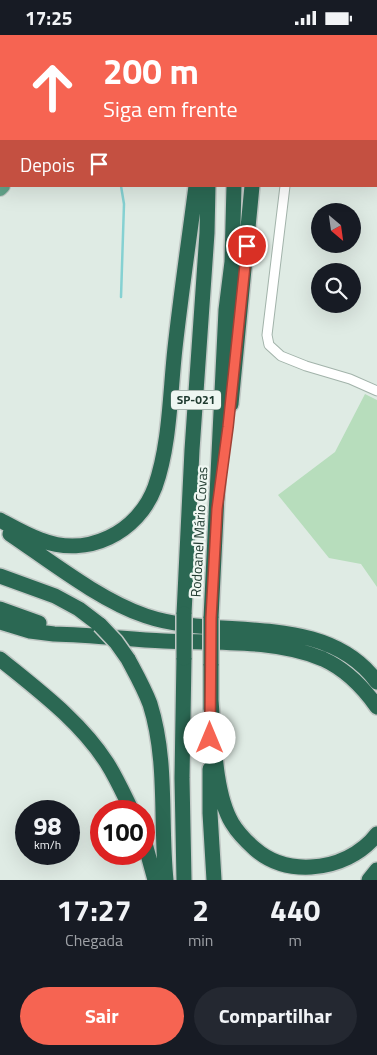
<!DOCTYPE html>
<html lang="pt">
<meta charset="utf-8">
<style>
:root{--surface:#171b24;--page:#242831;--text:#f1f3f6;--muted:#9ea1a6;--accent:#f66452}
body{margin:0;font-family:"Titillium Web",sans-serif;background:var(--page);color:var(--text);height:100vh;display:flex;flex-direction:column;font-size:19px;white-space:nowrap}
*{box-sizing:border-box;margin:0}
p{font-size:16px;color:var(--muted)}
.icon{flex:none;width:28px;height:28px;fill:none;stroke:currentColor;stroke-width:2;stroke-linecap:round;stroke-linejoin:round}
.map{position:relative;height:845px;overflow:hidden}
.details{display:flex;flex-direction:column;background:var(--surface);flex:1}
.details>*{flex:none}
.guide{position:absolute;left:0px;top:0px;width:378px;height:152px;box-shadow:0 5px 20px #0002;background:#f66452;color:#fff;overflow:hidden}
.needle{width:32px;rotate:151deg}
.buttons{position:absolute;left:311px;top:168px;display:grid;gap:10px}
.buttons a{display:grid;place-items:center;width:50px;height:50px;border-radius:50%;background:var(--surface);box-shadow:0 5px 20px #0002;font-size:25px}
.speed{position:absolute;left:15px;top:765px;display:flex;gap:10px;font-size:25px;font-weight:700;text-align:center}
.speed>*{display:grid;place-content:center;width:65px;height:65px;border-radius:50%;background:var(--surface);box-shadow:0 5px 20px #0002;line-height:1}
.speed small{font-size:12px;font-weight:400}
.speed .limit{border:8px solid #d22;background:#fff;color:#111}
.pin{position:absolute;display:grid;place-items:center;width:42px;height:42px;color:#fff;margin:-21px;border:2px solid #fff;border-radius:50%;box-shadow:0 1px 5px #0007}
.me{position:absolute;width:55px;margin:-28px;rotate:0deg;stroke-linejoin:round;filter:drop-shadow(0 0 4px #0008)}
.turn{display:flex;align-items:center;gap:18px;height:105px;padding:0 20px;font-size:22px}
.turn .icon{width:65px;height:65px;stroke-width:2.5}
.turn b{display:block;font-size:35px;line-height:42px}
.then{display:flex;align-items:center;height:48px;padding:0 20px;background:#0003;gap:10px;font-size:19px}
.eta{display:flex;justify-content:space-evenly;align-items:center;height:85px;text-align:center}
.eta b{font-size:30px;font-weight:700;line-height:35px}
.cta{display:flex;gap:10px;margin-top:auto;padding:10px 20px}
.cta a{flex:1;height:58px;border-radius:30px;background:var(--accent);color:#fff;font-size:20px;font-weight:700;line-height:58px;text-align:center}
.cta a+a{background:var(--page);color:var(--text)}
.status{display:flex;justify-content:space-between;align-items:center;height:35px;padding:0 25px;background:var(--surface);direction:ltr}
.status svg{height:14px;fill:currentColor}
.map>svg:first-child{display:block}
.green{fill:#b7ddbc}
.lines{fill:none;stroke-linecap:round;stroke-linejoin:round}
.stream{stroke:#85d1d2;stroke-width:2.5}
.street-casing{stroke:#a2b3aa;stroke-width:11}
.primary-casing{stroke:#c1c8c5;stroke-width:16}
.highway-casing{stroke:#c1c8c5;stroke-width:18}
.street{stroke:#fff;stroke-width:9}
.primary{stroke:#62a289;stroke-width:14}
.highway{stroke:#2b6853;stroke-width:15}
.highway-bridge-casing{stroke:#c1c8c5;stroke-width:18;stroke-linecap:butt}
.highway-bridge{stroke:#2b6853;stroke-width:15}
.route-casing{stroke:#a04135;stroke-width:12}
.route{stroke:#f66452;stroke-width:9}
.labels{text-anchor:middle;stroke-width:4.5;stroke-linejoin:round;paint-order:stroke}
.shield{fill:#eff7f2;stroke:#5e736a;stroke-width:1}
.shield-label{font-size:12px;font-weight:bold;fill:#203b30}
.street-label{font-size:14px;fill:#203b30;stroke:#eff7f2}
</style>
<div class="status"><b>17:25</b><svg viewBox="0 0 49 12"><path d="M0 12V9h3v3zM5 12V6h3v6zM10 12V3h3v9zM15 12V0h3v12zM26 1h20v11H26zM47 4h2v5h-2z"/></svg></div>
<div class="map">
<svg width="377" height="845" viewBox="0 0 377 845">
<rect width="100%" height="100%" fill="#dfebe4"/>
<path class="green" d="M 365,359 L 377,365 L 377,552 L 361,529 L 329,523 L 278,460 L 335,417 Z"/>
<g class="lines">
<path class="stream" d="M 131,1 L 131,0
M 121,151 L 124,169 L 121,262"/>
<defs>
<path id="street" d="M 291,1 L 291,0
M 285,151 L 267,300 L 269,310 L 281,321 L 306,331 L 350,344 L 377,356"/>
<path id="primary" d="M 97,1 L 97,0
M 0,154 L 3,151"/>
<path id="highway" d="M 200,0 L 200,1
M 228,0 L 229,1
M 258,0 L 258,1
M 12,1 L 13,0
M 35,1 L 36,0
M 59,1 L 59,0
M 0,17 L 1,16
M 0,57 L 1,55
M 0,78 L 1,77
M 0,99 L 1,97
M 231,369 L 252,151
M 0,485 C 13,492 27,500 41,505 C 87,523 138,498 155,452 C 170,410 170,358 175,313 C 181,259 189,205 196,151
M 10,499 C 50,526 101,566 146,581 C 219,606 324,575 377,647
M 0,541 L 55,561 L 79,574 L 100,590
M 0,574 L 39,588
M 184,579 L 192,415 L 207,198 L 208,151
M 211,583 L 226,275 L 232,227 L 234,151
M 0,587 L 30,596 L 54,599 C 91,600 127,604 164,606 C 215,608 276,604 323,624 C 345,634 363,652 377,672
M 184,623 L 182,743 L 184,845
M 0,624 C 38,655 80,686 107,728 C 117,744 124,760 132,776
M 128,624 C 136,639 144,653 150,669 C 168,726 160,787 166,845
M 211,665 C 214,701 214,758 232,788 C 238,798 247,807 255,814 C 271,828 291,833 311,832 C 336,831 362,819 377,799
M 211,674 L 211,629
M 210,734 L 210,778 L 214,845
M 144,805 L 155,845
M 369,845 L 377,835"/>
</defs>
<use href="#street" class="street-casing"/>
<use href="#primary" class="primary-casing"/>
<use href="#highway" class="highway-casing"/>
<use href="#street" class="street"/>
<use href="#primary" class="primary"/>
<use href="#highway" class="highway"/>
<defs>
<path id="highway-bridge" d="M 211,583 L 211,629
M 100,590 L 116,607 L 128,624
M 184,623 L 184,579"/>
</defs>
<use href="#highway-bridge" class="highway-bridge-casing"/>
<use href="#highway-bridge" class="highway-bridge"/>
</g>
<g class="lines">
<defs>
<path id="route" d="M 210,703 L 211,583 L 217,474 L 228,392 L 247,211"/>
</defs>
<use href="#route" class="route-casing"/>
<use href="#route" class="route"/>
</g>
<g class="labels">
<rect class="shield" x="171" y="355.5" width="50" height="19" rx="4"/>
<g class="shield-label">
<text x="196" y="369">SP-021</text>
</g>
<g class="street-label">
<text transform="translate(199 497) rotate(-87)" y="5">Rodoanel Mário Covas</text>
</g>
</g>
</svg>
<div class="buttons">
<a><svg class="needle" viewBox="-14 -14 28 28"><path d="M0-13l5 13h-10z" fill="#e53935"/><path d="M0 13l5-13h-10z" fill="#9ea1a6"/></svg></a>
<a><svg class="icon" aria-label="search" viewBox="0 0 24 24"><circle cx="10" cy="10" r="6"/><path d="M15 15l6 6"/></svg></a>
</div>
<div class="speed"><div>98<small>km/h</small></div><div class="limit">100</div></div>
<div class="pin" style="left:247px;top:211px;background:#d93025"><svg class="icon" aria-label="arrive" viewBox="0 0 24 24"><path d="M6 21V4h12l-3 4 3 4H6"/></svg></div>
<svg class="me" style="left:210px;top:703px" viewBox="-20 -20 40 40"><circle r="19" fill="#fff"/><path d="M0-13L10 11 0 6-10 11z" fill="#f66452"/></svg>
<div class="guide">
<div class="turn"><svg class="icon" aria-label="ahead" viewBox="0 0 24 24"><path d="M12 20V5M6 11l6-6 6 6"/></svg><div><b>200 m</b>Siga em frente</div></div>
<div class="then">Depois<svg class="icon" aria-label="arrive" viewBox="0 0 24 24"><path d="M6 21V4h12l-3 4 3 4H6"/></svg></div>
</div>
</div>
<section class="details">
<div class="eta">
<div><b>17:27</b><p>Chegada</p></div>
<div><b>2</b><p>min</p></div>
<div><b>440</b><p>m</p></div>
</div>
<div class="cta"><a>Sair</a><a>Compartilhar</a></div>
</section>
